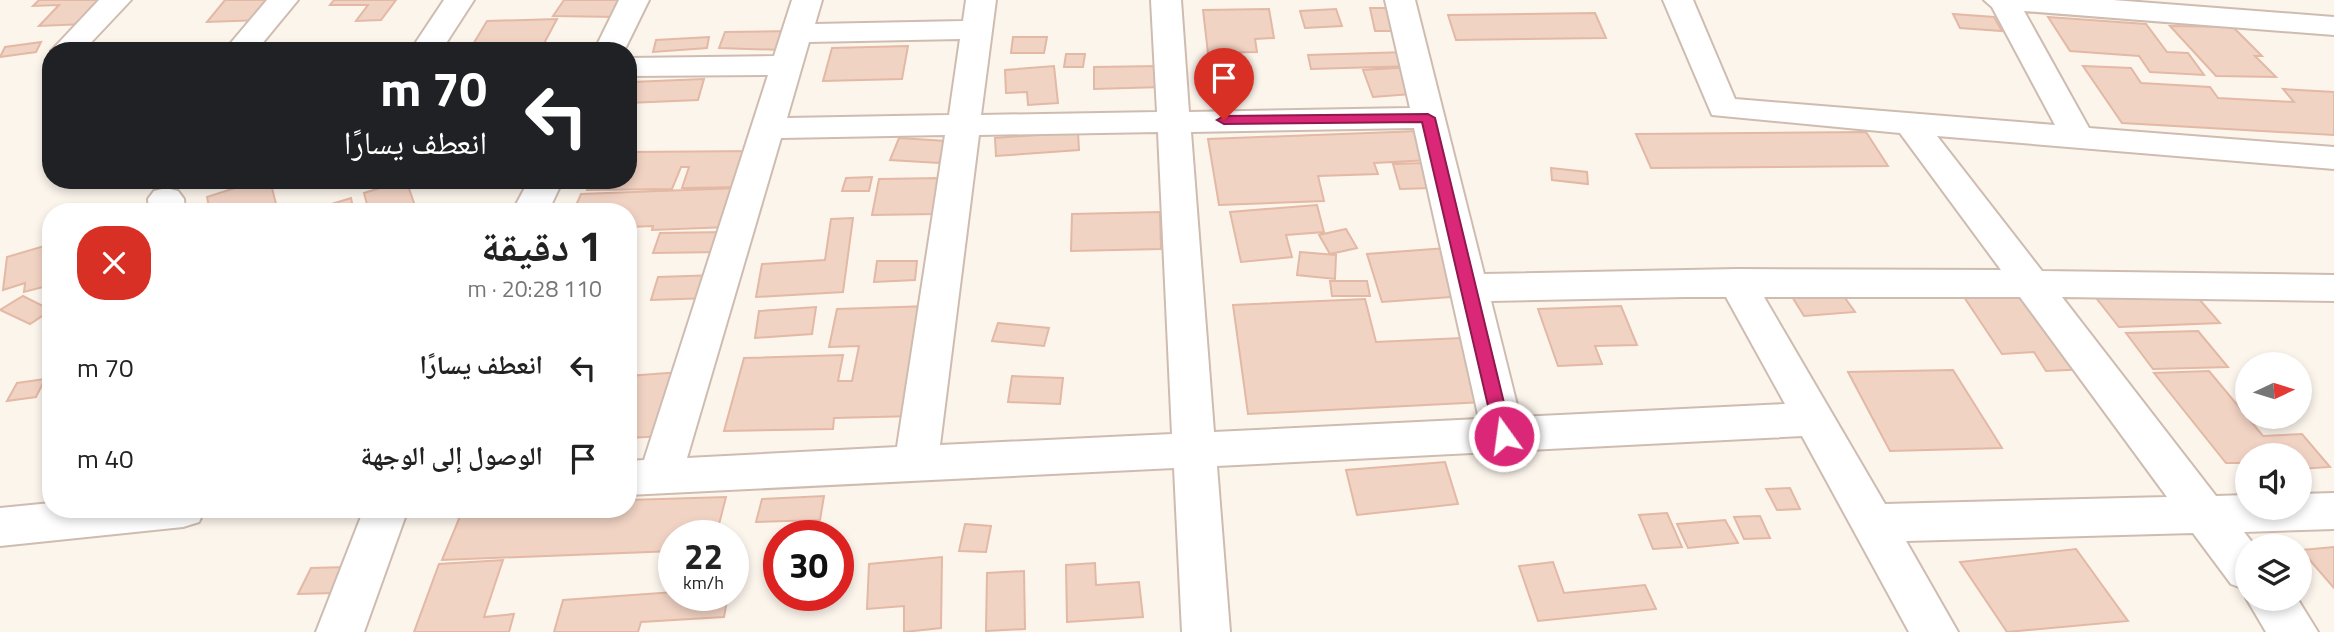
<!DOCTYPE html>
<html lang="ar">
<meta charset="utf-8">
<style>
:root{--surface:#fff;--page:#f2f2f2;--text:#222;--muted:#767676}
body{margin:0;font-family:"Titillium Web","Noto Naskh Arabic",sans-serif;background:var(--page);color:var(--text);direction:rtl;height:100vh;display:flex;flex-direction:column;font-size:26px;white-space:nowrap}
*{box-sizing:border-box;margin:0}
p{font-size:23px;color:var(--muted)}
.icon{flex:none;width:38px;height:38px;fill:none;stroke:currentColor;stroke-width:2;stroke-linecap:round;stroke-linejoin:round}
.map{position:relative;flex:1;overflow:hidden;direction:ltr}
.drawer{position:absolute;left:42px;top:203px;width:595px;height:315px;display:flex;flex-direction:column;background:var(--surface);border-radius:28px;box-shadow:0 4px 10px #0003;direction:rtl}
.drawer>*{flex:none}
.hud{position:absolute;left:42px;top:42px;width:595px;height:147px;border-radius:28px;box-shadow:0 4px 10px #0003;direction:rtl;background:#202124;color:#fff;overflow:hidden}
.needle{width:46px;rotate:86deg}
.fabs{position:absolute;left:2235px;top:352px;display:grid;gap:14px}
.fabs a{display:grid;place-items:center;width:77px;height:77px;border-radius:50%;background:var(--surface);box-shadow:0 4px 10px #0003;font-size:35px}
.speed{position:absolute;left:658px;top:520px;display:flex;gap:14px;font-size:35px;font-weight:700;text-align:center}
.speed>*{display:grid;place-content:center;width:91px;height:91px;border-radius:50%;background:var(--surface);box-shadow:0 4px 10px #0003;line-height:1}
.speed small{font-size:18px;font-weight:400}
.speed .limit{border:10px solid #d22;background:#fff;color:#111}
.pin{position:absolute;display:grid;place-items:center;width:60px;height:60px;color:#fff;margin:-72px -30px;border-radius:50% 50% 50% 0;rotate:-45deg;box-shadow:0 0 7px #0007}
.pin .icon{rotate:45deg}
.me{position:absolute;width:77px;margin:-38px;rotate:346deg;stroke-linejoin:round;filter:drop-shadow(0 0 5px #0008)}
.turn{display:flex;align-items:center;gap:24px;height:147px;padding:0 35px;font-size:32px}
.turn .icon{width:91px;height:91px;stroke-width:2.5}
.turn b{display:block;font-size:49px;line-height:60px}
.round{display:grid;place-items:center;flex:none;width:74px;height:74px;border-radius:28px;background:var(--page)}
.head{display:flex;align-items:center;justify-content:space-between;height:119px;padding:0 35px}
h1{font-size:42px;font-weight:700;line-height:52px}
ul{padding:0;list-style:none}
li{display:flex;align-items:center;gap:21px;height:91px;padding:0 35px}
li div{flex:1}
li b{display:block;font-size:26px}
li em{font-style:normal}
.map>svg:first-child{display:block}
.building{fill:#f1d3c4;stroke:#e3b8a5;stroke-width:2}
.lines{fill:none;stroke-linecap:round;stroke-linejoin:round}
.street-casing{stroke:#cfbcb1;stroke-width:4}
.street{fill:#fff;fill-rule:evenodd}
.route{fill:#db2777;stroke:#8e194d;stroke-width:2}
</style>
<div class="map">
<svg width="2334" height="632" viewBox="0 0 2334 632">
<rect width="100%" height="100%" fill="#fcf5ec"/>
<path class="building" d="M 39,0 L 107,0 L 86,24 L 39,26 L 59,5 L 33,6 Z
M 225,0 L 283,0 L 267,20 L 207,22 Z
M 334,0 L 396,0 L 381,20 L 356,21 L 368,5 L 330,5 Z
M 564,0 L 627,0 L 617,17 L 553,16 Z
M 1370,8 L 1397,8 L 1403,31 L 1375,31 Z
M 1269,9 L 1274,38 L 1255,39 L 1257,52 L 1208,53 L 1203,10 Z
M 1336,9 L 1342,26 L 1305,28 L 1300,11 Z
M 1595,13 L 1606,38 L 1456,40 L 1448,15 Z
M 1953,14 L 1994,17 L 2002,31 L 1960,28 Z
M 2048,17 L 2146,24 L 2167,52 L 2188,53 L 2204,75 L 2150,72 L 2139,56 L 2070,51 Z
M 557,19 L 540,51 L 469,51 L 487,21 Z
M 2170,26 L 2233,27 L 2262,56 L 2255,56 L 2276,77 L 2216,76 Z
M 790,31 L 784,50 L 719,48 L 725,32 Z
M 709,37 L 707,48 L 653,52 L 656,40 Z
M 1013,37 L 1047,37 L 1044,53 L 1011,53 Z
M 41,42 L 36,52 L 0,57 L 5,47 Z
M 908,46 L 902,79 L 823,81 L 832,48 Z
M 1407,52 L 1412,66 L 1311,69 L 1308,55 Z
M 1066,54 L 1085,54 L 1083,67 L 1064,67 Z
M 1054,66 L 1058,103 L 1028,105 L 1027,92 L 1006,93 L 1005,70 Z
M 1160,66 L 1162,87 L 1094,89 L 1094,67 Z
M 2083,66 L 2131,68 L 2141,83 L 2210,87 L 2218,98 L 2294,102 L 2283,89 L 2334,92 L 2334,135 L 2122,123 Z
M 1413,67 L 1424,93 L 1373,97 L 1363,70 Z
M 704,79 L 698,100 L 628,103 L 631,82 Z
M 1420,131 L 1430,160 L 1374,163 L 1378,174 L 1318,176 L 1324,201 L 1219,205 L 1208,139 Z
M 1078,132 L 1079,150 L 996,156 L 995,138 Z
M 1866,132 L 1888,166 L 1651,168 L 1636,134 Z
M 899,138 L 946,141 L 939,163 L 890,160 Z
M 759,151 L 747,187 L 682,188 L 689,167 L 681,167 L 672,189 L 587,190 L 591,180 L 628,180 L 628,152 Z
M 1425,163 L 1432,188 L 1400,189 L 1393,164 Z
M 1551,168 L 1587,172 L 1588,184 L 1552,180 Z
M 872,177 L 869,191 L 842,191 L 846,178 Z
M 942,178 L 938,214 L 872,215 L 879,179 Z
M 260,180 L 270,180 L 278,212 L 210,212 L 207,197 Z
M 406,180 L 415,206 L 398,212 L 369,212 L 364,193 Z
M 739,188 L 728,227 L 652,230 L 653,226 L 628,227 L 628,212 L 573,212 L 581,194 Z
M 351,198 L 354,212 L 326,212 L 325,206 Z
M 1317,205 L 1324,232 L 1286,235 L 1292,257 L 1241,262 L 1230,212 Z
M 1160,212 L 1161,249 L 1071,251 L 1072,214 Z
M 853,218 L 843,292 L 756,297 L 762,264 L 825,260 L 831,219 Z
M 1346,229 L 1357,248 L 1330,254 L 1319,235 Z
M 726,232 L 720,252 L 653,253 L 660,233 Z
M 51,244 L 51,285 L 24,292 L 25,283 L 3,290 L 7,257 Z
M 1460,247 L 1478,295 L 1382,302 L 1367,254 Z
M 1300,252 L 1336,255 L 1335,279 L 1297,275 Z
M 877,261 L 917,261 L 915,280 L 874,282 Z
M 717,275 L 710,298 L 651,300 L 658,277 Z
M 1330,281 L 1367,281 L 1370,296 L 1332,296 Z
M 2031,289 L 2090,369 L 2046,371 L 2034,352 L 2002,354 L 1960,291 Z
M 1840,291 L 1855,312 L 1804,316 L 1791,295 Z
M 2192,291 L 2220,323 L 2119,327 L 2093,294 Z
M 23,296 L 51,310 L 30,324 L 0,310 Z
M 1365,299 L 1376,342 L 1483,337 L 1503,401 L 1248,414 L 1233,305 Z
M 930,306 L 916,416 L 834,418 L 833,429 L 724,431 L 744,358 L 843,355 L 838,381 L 852,381 L 859,346 L 829,347 L 837,309 Z
M 1621,306 L 1637,345 L 1595,346 L 1602,364 L 1558,366 L 1538,309 Z
M 816,307 L 812,334 L 755,338 L 759,311 Z
M 998,323 L 1049,328 L 1044,346 L 992,341 Z
M 2198,331 L 2228,367 L 2153,369 L 2126,333 Z
M 1953,370 L 2002,448 L 1890,451 L 1848,372 Z
M 2209,371 L 2263,436 L 2302,434 L 2330,467 L 2300,469 L 2300,455 L 2247,455 L 2247,463 L 2226,463 L 2154,373 Z
M 680,372 L 665,436 L 628,438 L 628,376 Z
M 1012,376 L 1063,378 L 1060,404 L 1008,402 Z
M 45,379 L 36,397 L 7,401 L 17,383 Z
M 1445,462 L 1458,504 L 1357,515 L 1346,470 Z
M 1790,488 L 1800,509 L 1777,510 L 1766,489 Z
M 824,496 L 820,520 L 756,522 L 762,499 Z
M 726,497 L 716,536 L 674,536 L 674,551 L 442,560 L 463,509 L 628,509 L 628,500 Z
M 1667,513 L 1682,547 L 1653,549 L 1639,515 Z
M 1760,516 L 1770,538 L 1744,539 L 1734,517 Z
M 1725,520 L 1738,543 L 1688,548 L 1677,524 Z
M 965,524 L 991,526 L 986,552 L 959,551 Z
M 2334,547 L 2334,588 L 2301,550 Z
M 2076,549 L 2128,621 L 2007,632 L 1960,562 Z
M 942,557 L 941,628 L 904,632 L 904,606 L 867,609 L 869,564 Z
M 503,560 L 484,617 L 514,614 L 509,632 L 414,632 L 439,564 Z
M 1553,562 L 1564,593 L 1645,585 L 1656,609 L 1538,621 L 1519,566 Z
M 1095,563 L 1096,585 L 1139,582 L 1143,617 L 1067,622 L 1066,565 Z
M 347,567 L 335,593 L 298,594 L 311,568 Z
M 1024,571 L 1025,629 L 986,631 L 987,573 Z
M 674,592 L 674,595 L 728,595 L 724,617 L 641,622 L 638,632 L 554,632 L 563,600 Z"/>
<g class="lines">
<defs>
<path id="street" d="M 99,0 L 131,0 L 83,51 L 51,51 Z
M 267,0 L 298,0 L 256,51 L 224,51 Z
M 444,0 L 474,0 L 441,51 L 410,51 Z
M 619,0 L 649,0 L 624,51 L 594,51 Z
M 792,0 L 822,0 L 815,24 L 963,21 L 966,0 L 996,0 L 981,115 L 1157,112 L 1151,0 L 1181,0 L 1189,112 L 1410,108 L 1385,0 L 1415,0 L 1484,274 L 1737,269 L 2001,270 L 1900,133 L 1712,115 L 1663,0 L 1693,0 L 1735,99 L 2055,125 L 1992,7 L 1984,0 L 2113,0 L 2334,17 L 2334,35 L 2024,11 L 2089,128 L 2334,147 L 2334,169 L 1937,136 L 2042,271 L 2334,275 L 2334,301 L 2062,297 L 2216,496 L 2247,495 L 2247,508 L 2300,508 L 2300,494 L 2334,493 L 2334,529 L 2244,532 L 2255,546 L 2247,546 L 2247,590 L 2231,584 L 2193,533 L 1906,541 L 1958,632 L 1909,632 L 1802,436 L 1217,466 L 1230,632 L 1182,632 L 1174,468 L 628,495 L 628,461 L 644,460 L 768,75 L 628,76 L 628,58 L 774,56 ZM 960,39 L 949,115 L 787,118 L 809,42 ZM 1414,128 L 1479,419 L 1214,432 L 1191,132 ZM 1158,132 L 1172,434 L 940,445 L 979,135 ZM 945,135 L 897,447 L 687,458 L 781,138 ZM 1685,297 L 1726,297 L 1785,404 L 1520,417 L 1491,301 ZM 1764,297 L 2020,297 L 2167,497 L 1885,504 Z
M 529,180 L 563,180 L 548,212 L 512,212 Z
M 166,188 L 178,191 L 184,199 L 185,212 L 149,212 L 148,199 L 154,191 Z
M 51,503 L 51,509 L 205,509 L 199,522 L 183,527 L 0,546 L 0,508 Z
M 364,509 L 408,509 L 364,632 L 316,632 Z
M 2247,595 L 2247,598 L 2297,598 L 2318,632 L 2266,632 L 2246,598 Z"/>
</defs>
<use href="#street" class="street-casing"/>
<use href="#street" class="street"/>
</g>
<path class="route" d="M 1428,114 L 1435,118 L 1512,436 L 1504,443 L 1495,436 L 1422,122 L 1224,124 L 1217,120 L 1224,116 Z"/>
</svg>
<div class="fabs">
<a><svg class="needle" viewBox="-14 -14 28 28"><path d="M0-13l5 13h-10z" fill="#e53935"/><path d="M0 13l5-13h-10z" fill="#767676"/></svg></a>
<a><svg class="icon" aria-label="sound" viewBox="0 0 24 24"><path d="M4 9h4l5-4v14l-5-4H4zM17 9q2 3 0 6"/></svg></a>
<a><svg class="icon" aria-label="layers" viewBox="0 0 24 24"><path d="M12 4l9 5-9 5-9-5zM3 14l9 5 9-5"/></svg></a>
</div>
<div class="speed"><div>22<small>km/h</small></div><div class="limit">30</div></div>
<div class="pin" style="left:1224px;top:120px;background:#d93025"><svg class="icon" aria-label="arrive" viewBox="0 0 24 24"><path d="M6 21V4h12l-3 4 3 4H6"/></svg></div>
<svg class="me" style="left:1504px;top:436px" viewBox="-20 -20 40 40"><circle r="17" fill="#db2777" stroke="#fff" stroke-width="3"/><path d="M0-11L8 9 0 5-8 9z" fill="#fff"/></svg>
<div class="hud">
<div class="turn"><svg class="icon" aria-label="left" viewBox="0 0 24 24"><path d="M17 20v-9H6M10 6l-5 5 5 5"/></svg><div><b>70 m</b>انعطف يسارًا</div></div>
</div>
<section class="drawer">
<div class="head"><div><h1>1 دقيقة</h1><p>110 m · 20:28</p></div><a class="round" style="background:#d93025;color:#fff"><svg class="icon" aria-label="close" viewBox="0 0 24 24"><path d="M6 6l12 12M18 6L6 18"/></svg></a></div>
<ul>
<li><svg class="icon" aria-label="left" viewBox="0 0 24 24"><path d="M17 20v-9H6M10 6l-5 5 5 5"/></svg><div><b>انعطف يسارًا</b></div><em>70 m</em></li>
<li><svg class="icon" aria-label="arrive" viewBox="0 0 24 24"><path d="M6 21V4h12l-3 4 3 4H6"/></svg><div><b>الوصول إلى الوجهة</b></div><em>40 m</em></li>
</ul>
</section>
</div>
